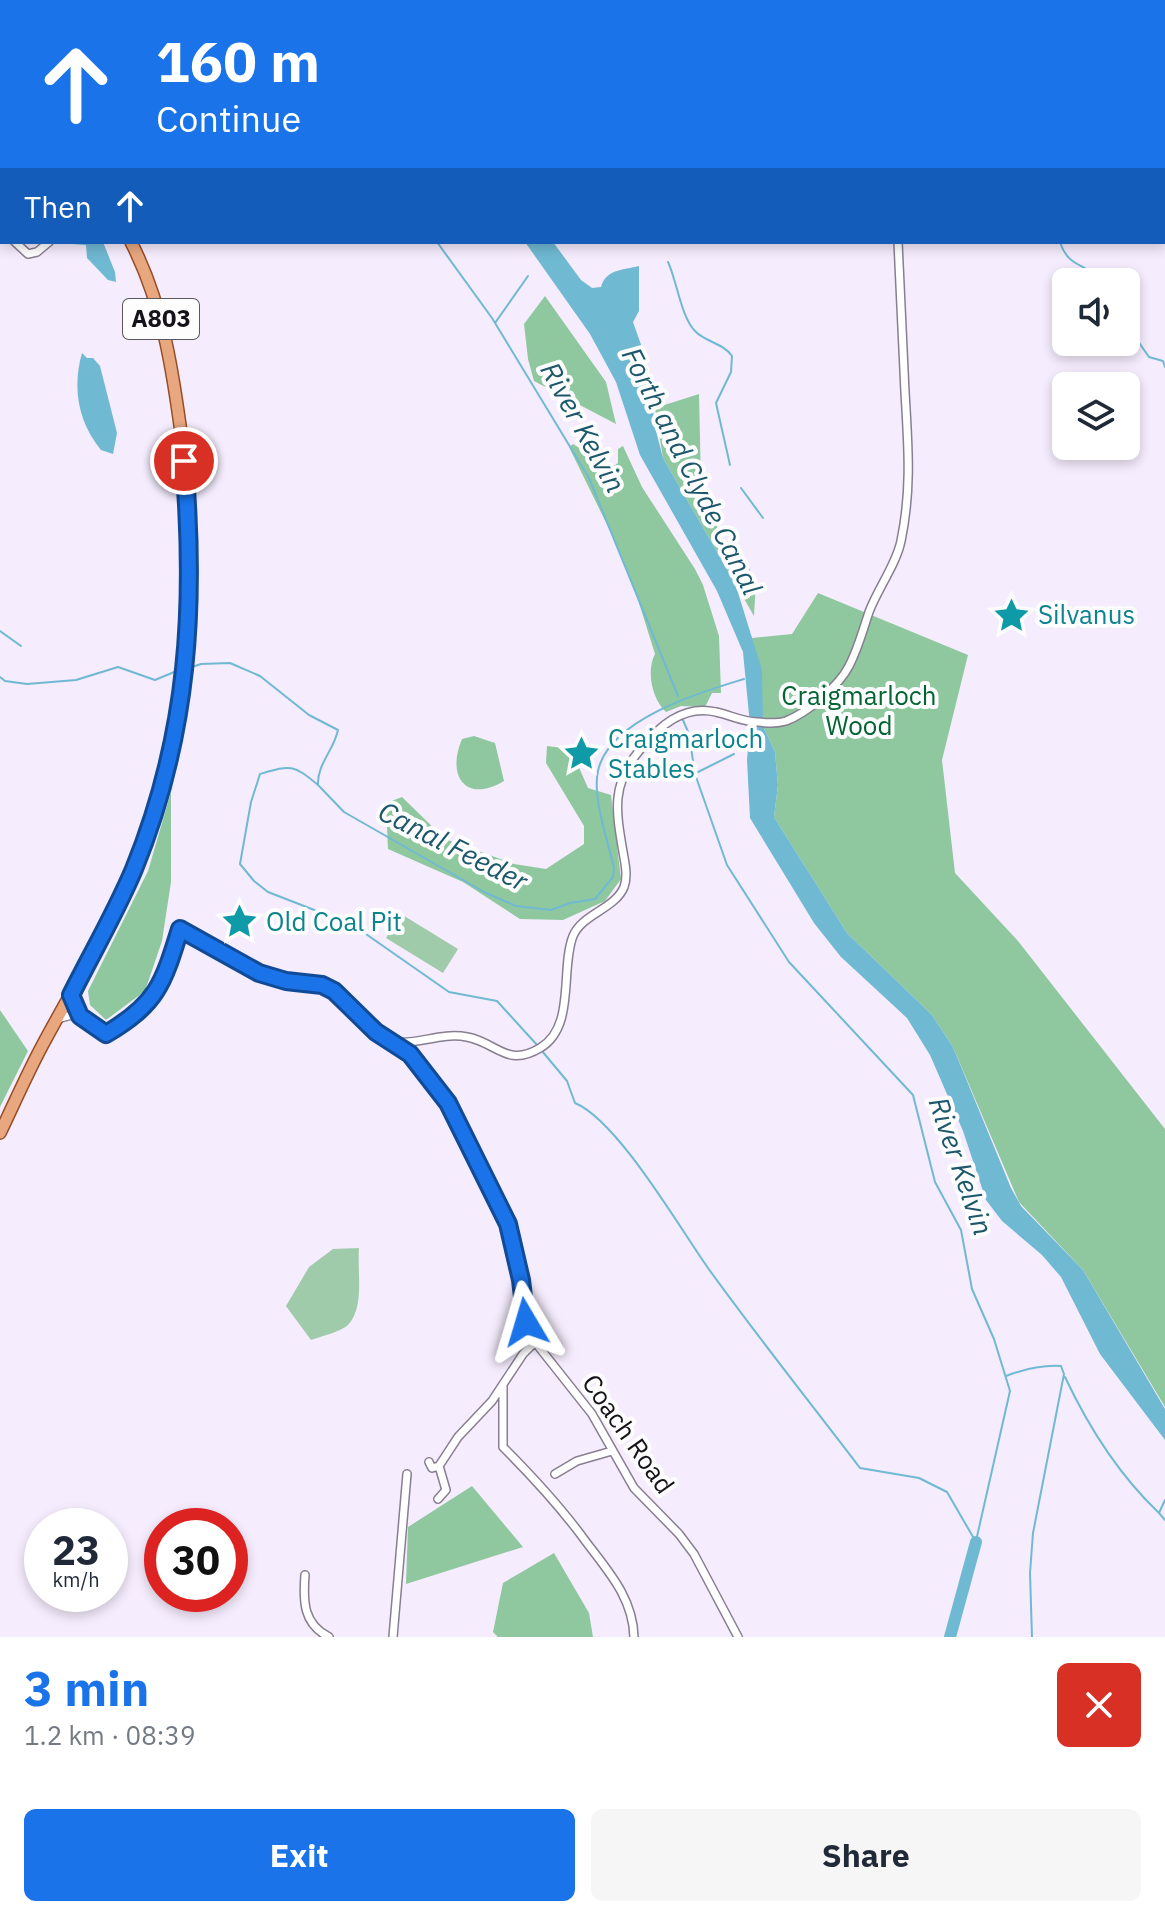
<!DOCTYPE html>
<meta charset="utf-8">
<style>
:root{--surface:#fff;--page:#f6f6f7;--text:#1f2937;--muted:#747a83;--accent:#1a73e8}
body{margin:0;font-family:"IBM Plex Sans",sans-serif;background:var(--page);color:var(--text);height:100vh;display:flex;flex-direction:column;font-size:30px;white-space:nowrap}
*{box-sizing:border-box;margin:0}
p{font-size:26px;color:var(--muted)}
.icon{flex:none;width:44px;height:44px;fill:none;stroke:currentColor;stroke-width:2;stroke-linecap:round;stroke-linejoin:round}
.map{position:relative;height:1637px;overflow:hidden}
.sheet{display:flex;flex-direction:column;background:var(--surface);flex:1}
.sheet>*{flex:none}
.guide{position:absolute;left:0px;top:0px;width:1166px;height:244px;box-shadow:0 4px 12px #0003;background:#1a73e8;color:#fff;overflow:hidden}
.tools{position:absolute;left:1052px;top:268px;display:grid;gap:16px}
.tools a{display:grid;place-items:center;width:88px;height:88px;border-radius:12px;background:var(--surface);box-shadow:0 4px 12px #0003;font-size:40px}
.speed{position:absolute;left:24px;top:1508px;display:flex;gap:16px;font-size:40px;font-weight:700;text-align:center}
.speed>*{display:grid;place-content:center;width:104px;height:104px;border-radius:50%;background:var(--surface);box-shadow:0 4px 12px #0003;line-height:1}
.speed small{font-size:20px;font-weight:400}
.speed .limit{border:12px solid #d22;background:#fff;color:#111}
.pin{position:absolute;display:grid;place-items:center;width:68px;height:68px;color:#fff;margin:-34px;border:4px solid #fff;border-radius:50%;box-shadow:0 2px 8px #0007}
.me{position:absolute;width:88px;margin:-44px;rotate:353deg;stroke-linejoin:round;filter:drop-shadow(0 0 6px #0008)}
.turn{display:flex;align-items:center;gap:28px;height:168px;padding:0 24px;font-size:36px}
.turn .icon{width:104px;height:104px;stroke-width:2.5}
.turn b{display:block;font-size:56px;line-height:68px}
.then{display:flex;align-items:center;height:76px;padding:0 24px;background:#0003;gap:16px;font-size:30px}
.round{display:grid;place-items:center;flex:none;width:84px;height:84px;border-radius:12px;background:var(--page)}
.head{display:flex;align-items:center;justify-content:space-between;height:136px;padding:0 24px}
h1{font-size:48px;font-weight:700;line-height:60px;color:var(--accent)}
.cta{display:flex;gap:16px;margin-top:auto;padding:16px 24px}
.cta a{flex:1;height:92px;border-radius:12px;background:var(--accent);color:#fff;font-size:32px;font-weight:700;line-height:92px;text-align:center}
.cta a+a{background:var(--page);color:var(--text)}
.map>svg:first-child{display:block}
.green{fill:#9fcbab}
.forest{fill:#8fc89f}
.water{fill:#70b9d3}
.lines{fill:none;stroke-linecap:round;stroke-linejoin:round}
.stream{stroke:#70b9d3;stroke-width:2}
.river{stroke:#70b9d3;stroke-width:12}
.minor-casing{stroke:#887e91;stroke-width:10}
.primary-casing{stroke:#964d25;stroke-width:14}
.minor{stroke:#fff;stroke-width:7}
.primary{stroke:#e9a780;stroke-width:11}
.rail-casing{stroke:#4e4953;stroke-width:5}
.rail{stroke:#fdfdfd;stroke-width:2;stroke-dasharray:6;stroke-linecap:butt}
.route-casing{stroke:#114b97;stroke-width:20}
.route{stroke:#1a73e8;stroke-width:14}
.labels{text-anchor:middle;stroke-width:8;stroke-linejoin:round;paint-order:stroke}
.shield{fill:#fdfdfd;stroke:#5b585d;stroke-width:2}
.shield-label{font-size:24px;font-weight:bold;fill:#151219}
.culture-label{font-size:26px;fill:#0d838f;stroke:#fdfdfd;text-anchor:start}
.park-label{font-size:26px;fill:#036433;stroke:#fdfdfd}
.street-label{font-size:26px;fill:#151219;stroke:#fdfdfd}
.water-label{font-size:28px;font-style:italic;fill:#1c576b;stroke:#fdfdfd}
</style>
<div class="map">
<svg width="1165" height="1637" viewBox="0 0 1165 1637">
<rect width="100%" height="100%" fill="#f5ecfd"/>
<path class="green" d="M 401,914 L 458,949 L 443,973 L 386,938 Z
M 359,1248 C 357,1272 365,1307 348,1325 C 340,1332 322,1336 311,1340 L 286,1306 L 309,1267 L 333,1249 Z"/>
<path class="forest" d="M 545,296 L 606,382 L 616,424 L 534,381 L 528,359 L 524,324 Z
M 699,394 L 701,484 L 722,540 L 736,544 L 756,581 L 754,616 L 663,458 L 655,408 Z
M 573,444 L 611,468 L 618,463 L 618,449 L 623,446 L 642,487 L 695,569 L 703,585 L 719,636 L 721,693 L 712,693 L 705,707 L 681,706 L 666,712 C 652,699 646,671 655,654 L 634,587 L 614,539 L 569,447 Z
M 818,593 L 968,655 L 942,760 L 955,873 L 1018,941 L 1165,1129 L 1165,1407 L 1083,1270 L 1019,1202 L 953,1047 L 932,1015 L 847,933 L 774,817 L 778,785 L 775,752 L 763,726 L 752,638 L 792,634 Z
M 474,736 L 495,743 L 504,781 C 466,804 446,776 462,739 Z
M 547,746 L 571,749 L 588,788 L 611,795 L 621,879 L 605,901 L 563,920 L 520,919 L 463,882 L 388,849 L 386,803 L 402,797 L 445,839 L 514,864 L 546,869 L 584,844 L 584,826 L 546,763 Z
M 171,792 L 171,882 L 162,941 L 145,991 L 106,1020 L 90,1005 L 88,991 L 148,871 Z
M 0,1010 L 28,1051 L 0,1107 Z
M 472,1486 L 523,1547 L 406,1584 L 408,1527 Z
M 554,1553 L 589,1613 L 593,1637 L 498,1637 L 493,1632 L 503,1583 Z"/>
<path class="water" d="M 74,242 L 103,242 L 115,272 L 116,282 L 108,280 L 87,258 L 86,245 L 73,244 Z
M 525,242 L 553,242 L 581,280 L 592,288 L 601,287 C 606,269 623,270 639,266 L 639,311 L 633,322 L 645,356 L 656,431 L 663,458 L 735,583 L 762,670 L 763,726 L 775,752 L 778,785 L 774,817 L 847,933 L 932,1015 L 953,1047 L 1011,1188 L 1021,1206 L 1083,1270 L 1165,1409 L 1165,1440 L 1100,1354 L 1061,1277 L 1042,1255 L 1002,1221 L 986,1200 L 963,1131 L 930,1055 L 907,1018 L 841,957 L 814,923 L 750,818 L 747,760 L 750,725 L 743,652 L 717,591 L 640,455 L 616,382 L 590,334 Z
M 82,353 L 87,358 L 93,358 L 100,366 L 117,433 L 113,454 L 101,450 C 78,422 72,388 82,353 Z"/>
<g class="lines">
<path class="stream" d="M 290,0 L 291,2
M 516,0 L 517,2
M 437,242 L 492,318 L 589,478 L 678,696
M 1060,242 C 1069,270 1088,262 1101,282
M 668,262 C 677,281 681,318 696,332 C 706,342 723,343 732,356 L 731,372 L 716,403 L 730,465
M 495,323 L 528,276
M 1126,324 L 1149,357 L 1163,361 L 1165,367
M 741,488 L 763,518
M 0,631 L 21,646
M 189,668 L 201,664 L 230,663 L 260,676 L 309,715 L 338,730 C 334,750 317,764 318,785 C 293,764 291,765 260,774 L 251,802 L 240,864 L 254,881 L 268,892 L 353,925 L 449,992 L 497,1001 L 538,1046
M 0,677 L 5,681 L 27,684 L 76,680 L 118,667 L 155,680 L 179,670
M 683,720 L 689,734 L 695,774 L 727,865 L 789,962 L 913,1095 L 935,1182 L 961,1230 L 972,1289 L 994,1339 L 1010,1391 L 976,1541
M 696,773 L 734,754
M 319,786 L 344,812 L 484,892 L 516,906 L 551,910 L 570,903 L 595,899 L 613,877 L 614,868 C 608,841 592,797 598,771 C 609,719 701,692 744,679
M 542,1051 L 567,1081 L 575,1103 C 618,1121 679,1227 708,1268 C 757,1336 809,1401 860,1468 L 919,1478 L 947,1492 L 976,1542
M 1006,1376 C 1024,1369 1042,1365 1061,1366 L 1064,1374 L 1033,1533 L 1030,1573 L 1032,1637
M 1065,1377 C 1089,1428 1118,1474 1159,1513
M 1165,1500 L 1159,1513 L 1165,1520"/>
<path class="river" d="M 950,1637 L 976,1542"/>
<defs>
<path id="minor" d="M 1029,0 L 1029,2
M 0,204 L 2,209
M 15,242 L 28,254 L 37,252 L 49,242
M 71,995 L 80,1016 L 106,1034 C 157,1004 163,984 180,929 C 206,944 233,964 261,974 C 283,981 311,978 330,990 C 352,1003 369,1039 396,1042 C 418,1045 441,1032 467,1037 C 496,1042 507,1068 540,1048 C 576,1027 560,969 573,936 C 582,914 615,909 624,887 C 628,876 625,863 623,852 C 616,811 611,785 639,751 C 658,727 683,704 716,712 C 730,715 743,722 757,722 C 767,723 776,724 786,721 C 807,713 839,686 849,666 C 858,649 863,630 869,612 C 878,588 896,565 901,541 C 912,488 908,445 905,392 C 903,342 900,292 898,242
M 57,1019 L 72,1015 L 80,1016
M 395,1042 L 410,1054 L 448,1103 L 508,1224 L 521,1280 L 526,1322 L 535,1342 L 592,1414 L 634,1488 L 679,1534 L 694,1554 L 738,1637
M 503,1385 L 503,1447 C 531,1475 557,1503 581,1535 C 604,1567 633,1595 634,1637
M 429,1462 L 432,1468 L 439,1466
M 439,1466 L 458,1437 L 492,1401 L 523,1354 L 535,1342
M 555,1474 L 577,1461 L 612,1451
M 438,1499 L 446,1490 L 439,1466
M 305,1575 C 303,1601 303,1624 329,1637
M 393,1637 L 407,1474"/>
<path id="primary" d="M 4,0 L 5,2
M 0,1133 C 14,1104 27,1074 42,1046 C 73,988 109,930 134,868 C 189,733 200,585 182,440 C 173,372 163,304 131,242"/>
</defs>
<use href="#minor" class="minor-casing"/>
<use href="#primary" class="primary-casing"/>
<use href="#minor" class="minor"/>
<use href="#primary" class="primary"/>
<defs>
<path id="rail" d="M 1124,0 L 1125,2
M 1164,83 L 1165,85"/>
</defs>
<use href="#rail" class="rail-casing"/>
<use href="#rail" class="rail"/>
</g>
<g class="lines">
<defs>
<path id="route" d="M 184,461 C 196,605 189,734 134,869 C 116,912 92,953 71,995 L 80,1016 L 106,1034 C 157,1004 163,984 180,929 L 259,973 L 286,981 L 322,985 L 334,991 L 376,1032 L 410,1054 L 448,1103 L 508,1224 L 521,1280 L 526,1322"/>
</defs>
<use href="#route" class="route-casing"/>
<use href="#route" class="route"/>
</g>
<defs>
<symbol id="sight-bare" viewBox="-9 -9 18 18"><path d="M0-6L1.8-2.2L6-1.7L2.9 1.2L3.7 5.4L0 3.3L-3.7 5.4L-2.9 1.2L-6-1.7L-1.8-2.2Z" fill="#0f9aa8" stroke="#fdfdfd" stroke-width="2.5" paint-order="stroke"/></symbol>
</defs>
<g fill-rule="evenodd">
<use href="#sight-bare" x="986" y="590" width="51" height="51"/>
<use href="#sight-bare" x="556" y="728" width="51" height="51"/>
<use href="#sight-bare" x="214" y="896" width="51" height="51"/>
</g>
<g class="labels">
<rect class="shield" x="123" y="299" width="76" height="40" rx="6"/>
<g class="shield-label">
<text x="161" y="327">A803</text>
</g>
<g class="culture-label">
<text x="1038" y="624">Silvanus</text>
<text x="608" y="748">Craigmarloch<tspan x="608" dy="30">Stables</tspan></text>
<text x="266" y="931">Old Coal Pit</text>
</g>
<g class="park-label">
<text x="859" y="705">Craigmarloch<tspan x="859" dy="30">Wood</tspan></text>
</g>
<g class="street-label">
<text transform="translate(628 1434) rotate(55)" y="9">Coach Road</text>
</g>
<g class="water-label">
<text transform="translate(583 427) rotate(61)" y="10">River Kelvin</text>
<text transform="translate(692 471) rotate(63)" y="10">Forth and Clyde Canal</text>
<text transform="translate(453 846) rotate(27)" y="10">Canal Feeder</text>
<text transform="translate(961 1166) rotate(71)" y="10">River Kelvin</text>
</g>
</g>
</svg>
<div class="tools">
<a><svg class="icon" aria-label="sound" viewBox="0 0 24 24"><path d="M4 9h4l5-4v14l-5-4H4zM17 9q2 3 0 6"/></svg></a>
<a><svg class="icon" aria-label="layers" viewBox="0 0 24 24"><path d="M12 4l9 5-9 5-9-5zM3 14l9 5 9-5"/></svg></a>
</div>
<div class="speed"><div>23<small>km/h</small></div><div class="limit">30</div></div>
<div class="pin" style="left:184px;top:461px;background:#d93025"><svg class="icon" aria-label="arrive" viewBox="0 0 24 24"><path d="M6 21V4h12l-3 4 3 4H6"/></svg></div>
<svg class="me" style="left:526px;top:1322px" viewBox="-20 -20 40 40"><path d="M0-17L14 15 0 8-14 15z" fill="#1a73e8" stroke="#fff" stroke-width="4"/></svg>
<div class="guide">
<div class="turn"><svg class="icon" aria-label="ahead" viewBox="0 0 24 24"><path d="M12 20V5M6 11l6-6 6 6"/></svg><div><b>160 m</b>Continue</div></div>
<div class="then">Then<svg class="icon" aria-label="ahead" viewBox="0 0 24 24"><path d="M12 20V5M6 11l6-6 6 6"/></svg></div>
</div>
</div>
<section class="sheet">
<div class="head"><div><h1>3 min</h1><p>1.2 km · 08:39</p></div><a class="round" style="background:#d93025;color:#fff"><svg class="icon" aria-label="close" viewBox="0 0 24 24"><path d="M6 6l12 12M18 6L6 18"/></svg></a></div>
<div class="cta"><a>Exit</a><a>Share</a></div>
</section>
